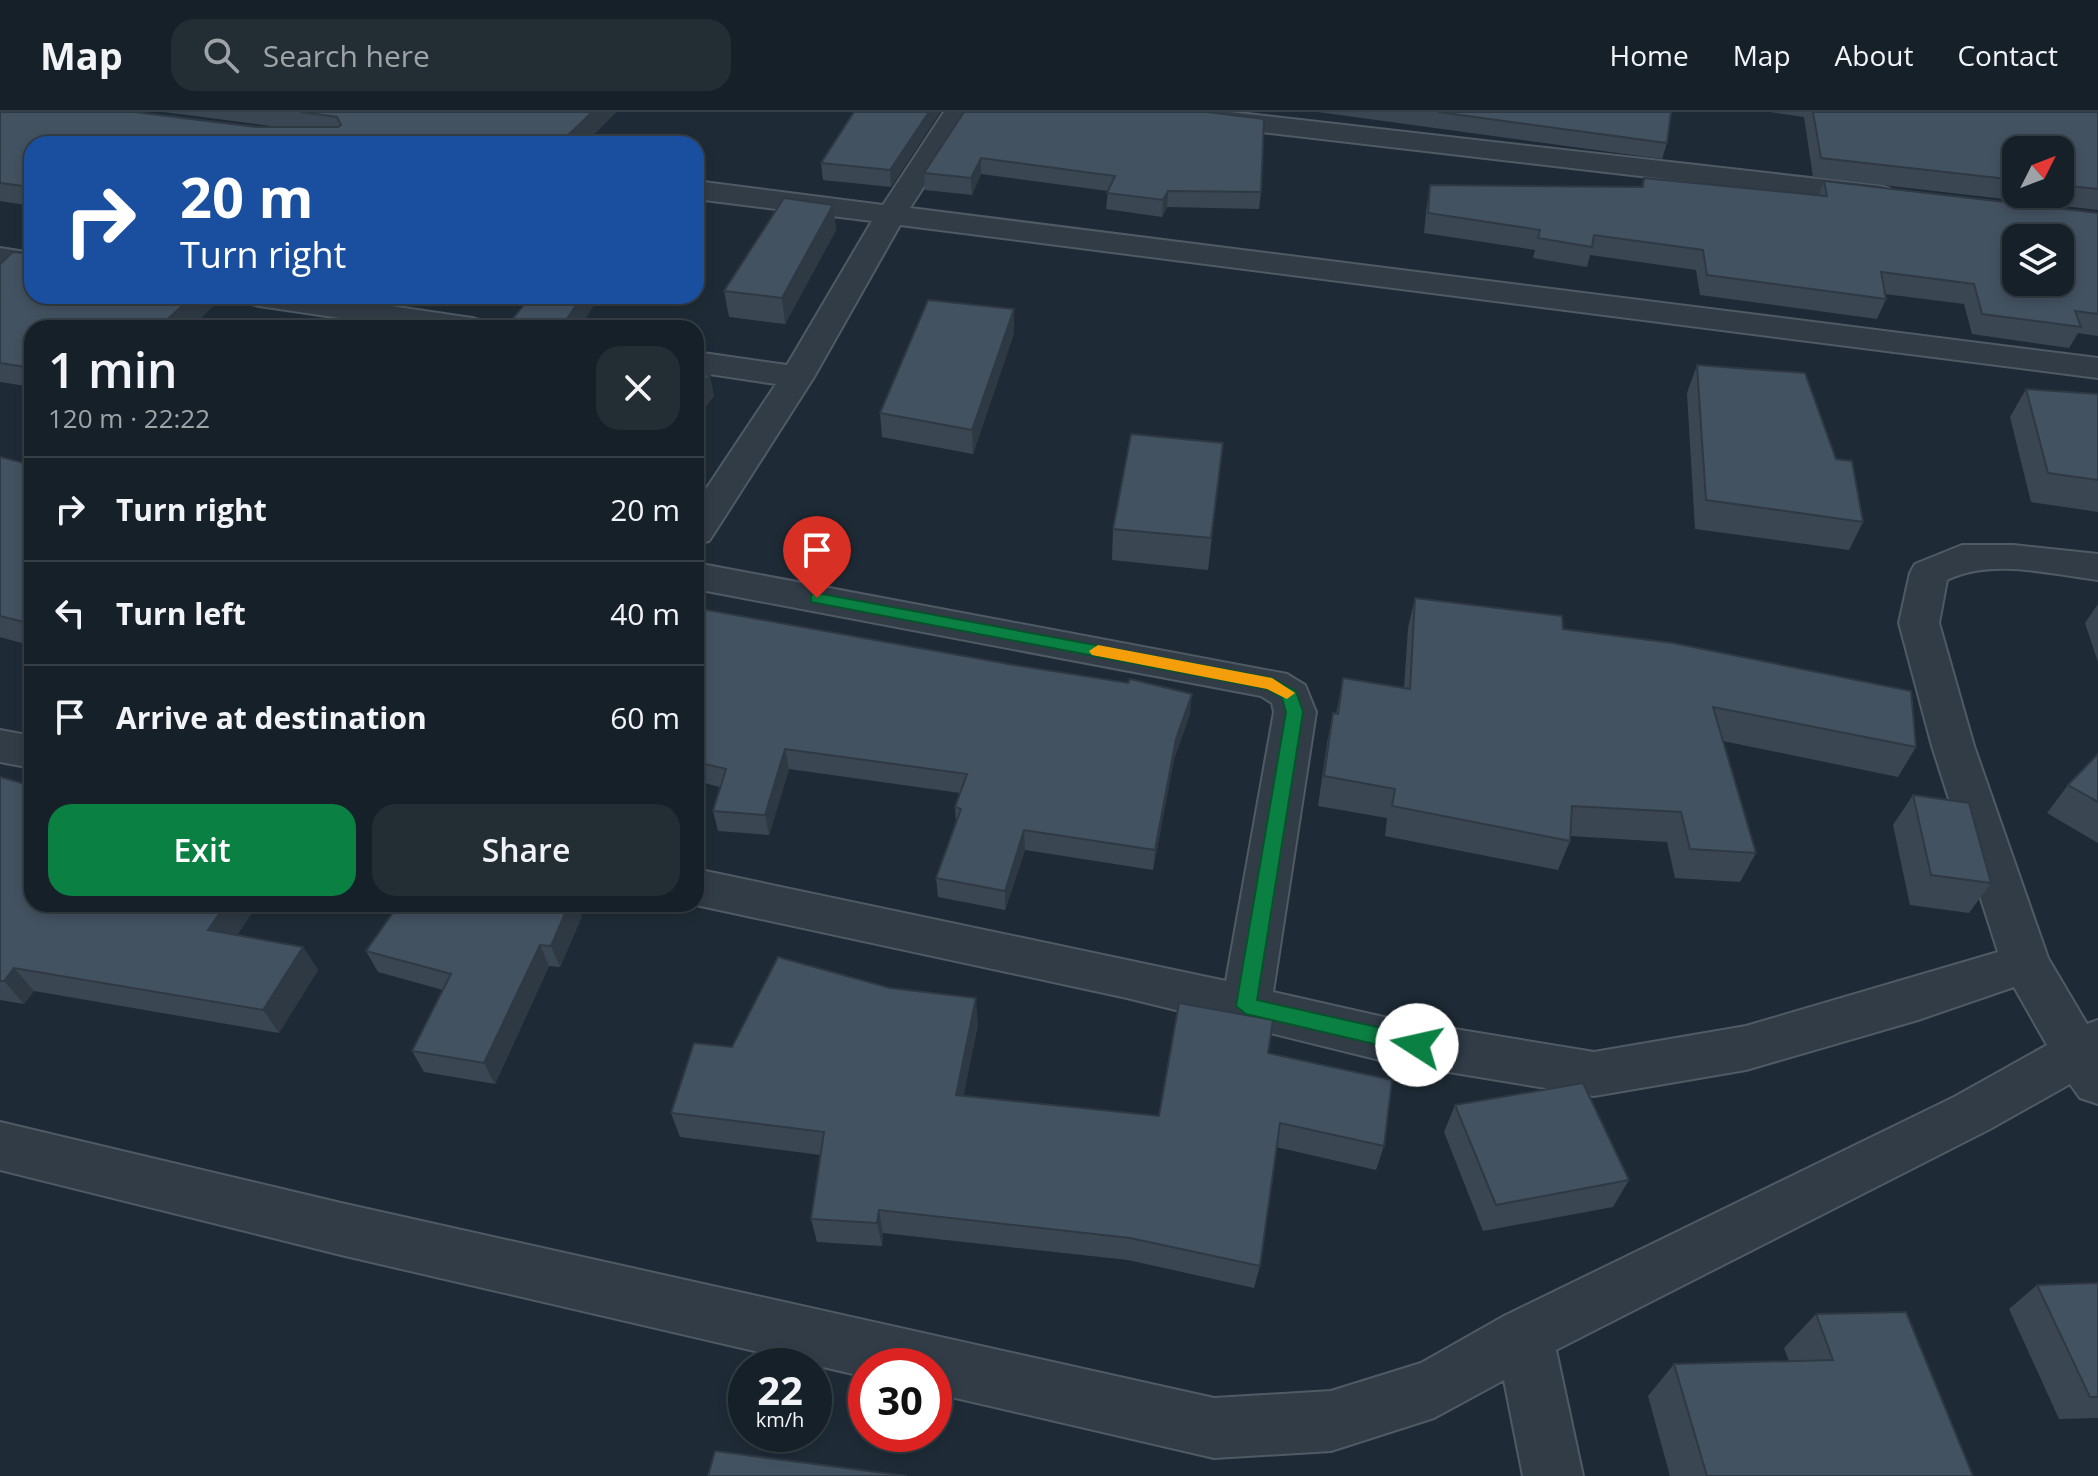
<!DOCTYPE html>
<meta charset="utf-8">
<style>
:root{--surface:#162028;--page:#232d34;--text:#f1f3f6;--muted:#9ea3a8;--line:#353e45;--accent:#0b8043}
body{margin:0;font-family:"Open Sans",sans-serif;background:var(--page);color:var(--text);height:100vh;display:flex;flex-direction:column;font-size:30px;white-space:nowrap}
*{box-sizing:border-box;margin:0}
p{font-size:26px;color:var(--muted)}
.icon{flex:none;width:44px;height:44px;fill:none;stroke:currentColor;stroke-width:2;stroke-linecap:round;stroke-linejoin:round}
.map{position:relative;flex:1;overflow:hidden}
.sheet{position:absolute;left:24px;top:208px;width:680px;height:592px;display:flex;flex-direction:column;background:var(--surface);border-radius:24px;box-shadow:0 4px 12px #0003,0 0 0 2px var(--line)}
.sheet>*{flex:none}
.banner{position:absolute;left:24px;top:24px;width:680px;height:168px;border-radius:24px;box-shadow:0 4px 12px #0003,0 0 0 2px var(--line);background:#1a4fa0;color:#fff;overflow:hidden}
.needle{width:52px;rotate:48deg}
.buttons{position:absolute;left:2002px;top:24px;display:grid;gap:16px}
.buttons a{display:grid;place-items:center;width:72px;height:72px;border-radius:16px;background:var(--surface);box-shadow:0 4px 12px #0003,0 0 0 2px var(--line);font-size:40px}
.speed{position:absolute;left:728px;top:1236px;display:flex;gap:16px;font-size:40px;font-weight:700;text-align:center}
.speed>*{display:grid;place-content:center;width:104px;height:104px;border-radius:50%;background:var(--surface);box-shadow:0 4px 12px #0003,0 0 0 2px var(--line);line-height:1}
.speed small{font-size:20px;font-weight:400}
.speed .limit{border:12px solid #d22;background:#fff;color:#111}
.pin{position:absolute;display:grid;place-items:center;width:68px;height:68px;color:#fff;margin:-82px -34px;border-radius:50% 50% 50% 0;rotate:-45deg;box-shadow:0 0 8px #0007}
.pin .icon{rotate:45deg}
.me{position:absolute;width:88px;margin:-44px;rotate:280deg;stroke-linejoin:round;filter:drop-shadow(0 0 6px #0008)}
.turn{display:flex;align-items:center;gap:28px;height:168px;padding:0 24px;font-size:36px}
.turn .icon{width:104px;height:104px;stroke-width:2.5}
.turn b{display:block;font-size:56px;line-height:68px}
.round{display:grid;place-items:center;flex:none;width:84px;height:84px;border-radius:24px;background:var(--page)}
.summary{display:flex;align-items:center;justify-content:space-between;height:136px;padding:0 24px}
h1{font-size:48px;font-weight:600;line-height:60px}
.action{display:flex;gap:16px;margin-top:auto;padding:16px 24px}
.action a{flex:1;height:92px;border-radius:24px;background:var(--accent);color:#fff;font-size:32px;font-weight:600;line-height:92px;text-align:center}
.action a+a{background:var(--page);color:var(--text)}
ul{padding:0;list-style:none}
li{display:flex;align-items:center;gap:24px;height:104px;padding:0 24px;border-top:2px solid var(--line)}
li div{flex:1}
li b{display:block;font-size:30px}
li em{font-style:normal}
header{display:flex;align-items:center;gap:48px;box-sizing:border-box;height:112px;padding:0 40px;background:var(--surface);border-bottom:2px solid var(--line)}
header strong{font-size:38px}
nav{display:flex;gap:44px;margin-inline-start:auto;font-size:28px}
.search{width:560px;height:72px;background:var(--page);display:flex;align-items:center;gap:20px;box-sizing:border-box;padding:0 28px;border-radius:24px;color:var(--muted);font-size:30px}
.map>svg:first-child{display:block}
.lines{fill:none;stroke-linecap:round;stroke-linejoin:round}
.minor-casing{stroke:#4f5a65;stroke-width:4}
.minor{fill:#313c47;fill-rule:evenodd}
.wall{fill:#3a4753;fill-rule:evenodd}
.shaded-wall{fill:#2f3944}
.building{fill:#435261;stroke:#2f3944;stroke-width:2;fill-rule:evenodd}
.route{fill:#0b8043;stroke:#07532c;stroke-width:2}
.slow{fill:#f59e0b}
</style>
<header>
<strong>Map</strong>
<div class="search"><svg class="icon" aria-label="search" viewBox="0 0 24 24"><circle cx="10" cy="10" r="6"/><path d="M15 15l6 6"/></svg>Search here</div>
<nav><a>Home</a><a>Map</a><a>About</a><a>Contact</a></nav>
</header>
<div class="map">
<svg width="2098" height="1364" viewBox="0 0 2098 1364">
<rect width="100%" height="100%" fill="#1e2b36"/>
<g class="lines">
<defs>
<path id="minor" d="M 944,0 L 972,0 L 910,96 L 2098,246 L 2098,266 L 900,113 L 814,265 L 715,420 L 709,429 L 696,432 L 696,392 L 776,272 L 696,260 L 696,240 L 787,253 L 872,109 L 696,87 L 696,69 L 883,93 Z
M 1145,0 L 1230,0 L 1880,74 L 1890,77 L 1895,83 L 1890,89 L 1880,92 L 1159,8 L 1149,6 Z
M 0,136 L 32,141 L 32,159 L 0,154 Z
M 243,184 L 323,184 L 472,206 L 483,209 L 488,216 L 408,216 L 259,194 L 248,191 Z
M 1962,433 L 2013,433 L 2098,442 L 2098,468 C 2050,462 1992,446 1947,468 L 1939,511 L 1974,634 L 2048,846 L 2087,912 L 2098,908 L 2098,992 L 2080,986 L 2070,972 L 1990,1017 L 1556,1238 L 1583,1364 L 1523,1364 L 1504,1268 L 1434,1306 L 1331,1339 L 1214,1346 L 934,1281 L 934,1254 L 866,1254 L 866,1265 L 341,1143 L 0,1058 L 0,1010 L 341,1091 L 1214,1286 L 1331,1279 L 1421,1251 L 1504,1204 L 1954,985 L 2047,933 L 2014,875 L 1918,908 L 1746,958 L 1594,984 L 1388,950 L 1127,886 L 696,793 L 692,792 L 696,792 L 696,757 L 1226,869 L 1274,600 L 1272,591 L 1261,584 L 696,477 L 696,451 L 1287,562 L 1305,573 L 1316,600 L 1273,880 L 1388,906 L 1594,940 L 1746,914 L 1998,840 L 1932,634 L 1899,511 L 1910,461 L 1915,452 Z
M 0,618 L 32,624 L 32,656 L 0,650 Z"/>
</defs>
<use href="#minor" class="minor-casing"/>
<use href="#minor" class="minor"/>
</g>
<path class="wall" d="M 0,0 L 257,15 L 278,15 L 164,0 L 616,0 L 584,32 L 32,32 L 32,94 L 0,89 Z
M 940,0 L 891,75 L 823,68 L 821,51 Z
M 964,0 L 1261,80 L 1259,97 L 1167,95 L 1162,105 L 1106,97 L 1108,79 L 981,62 L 972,83 L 925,78 L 924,61 Z
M 1318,0 L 1671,0 L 1667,31 L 1662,47 Z
M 1770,0 L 2098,0 L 2098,98 L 1813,65 L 1804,5 ZM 2016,38 L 2060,38 L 2060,82 L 2016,82 Z
M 1644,66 L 1819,83 L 1824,69 L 2098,101 L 2098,224 L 2078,221 L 2069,236 L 1972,222 L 1964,192 L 1885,182 L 1886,187 L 1877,207 L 1700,183 L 1696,158 L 1590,143 L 1587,155 L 1533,146 L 1535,138 L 1424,121 L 1427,92 L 1430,73 L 1641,75 Z
M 833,93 L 836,118 L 785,212 L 729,205 L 724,179 Z
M 23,141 L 32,184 L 224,184 L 190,216 L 32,216 L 32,275 L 0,270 L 0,152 Z
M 1014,221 L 973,342 L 882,325 L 880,301 Z
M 1697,253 L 1836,347 L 1863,410 L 1849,438 L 1695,417 L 1687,281 Z
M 2026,277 L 2098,282 L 2098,400 L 2031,390 L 2010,305 Z
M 1223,331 L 1208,458 L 1112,448 L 1113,417 Z
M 0,345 L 32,353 L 32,534 L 0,525 Z
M 1415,486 L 1563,517 L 1916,635 L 1898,665 L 1723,629 L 1756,741 L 1740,770 L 1675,766 L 1667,730 L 1570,724 L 1570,729 L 1558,758 L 1385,724 L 1387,706 L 1318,694 L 1327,631 L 1333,601 L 1336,602 L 1343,566 L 1404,576 L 1408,516 Z
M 2098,492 L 2098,550 L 2085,511 Z
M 696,496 L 1190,602 L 1174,647 L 1153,758 L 1025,738 L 1005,798 L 938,785 L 936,766 L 956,710 L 955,695 L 960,681 L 789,657 L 769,723 L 718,719 L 713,699 L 720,675 L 696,669 Z
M 2098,642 L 2098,731 L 2047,701 L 2068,673 Z
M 0,665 L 32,792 L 258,792 L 237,823 L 303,835 L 318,858 L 279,921 L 34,879 L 24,892 L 0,888 Z
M 1913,683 L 1991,771 L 1969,801 L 1910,793 L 1893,713 Z
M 399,792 L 577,792 L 582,804 L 560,855 L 549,854 L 495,972 L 424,960 L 412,939 L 443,878 L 378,860 L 366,839 Z
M 978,912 L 963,984 L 1159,1004 L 1268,941 L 1384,1034 L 1376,1058 L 1276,1035 L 1260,1154 L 1254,1176 L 1128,1148 L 883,1121 L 882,1134 L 817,1130 L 811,1107 L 821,1043 L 680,1025 L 671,1001 L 732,935 Z
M 1455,993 L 1629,1068 L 1613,1095 L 1483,1119 L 1444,1020 Z
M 2098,1171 L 2098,1306 L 2059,1307 L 2009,1197 L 2037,1173 Z
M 1816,1202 L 1973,1364 L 1670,1364 L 1648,1284 L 1674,1252 L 1789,1249 L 1784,1236 Z"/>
<path class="shaded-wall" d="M 592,0 L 616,0 L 584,32 L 559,32 Z
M 929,0 L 940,0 L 891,75 L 890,58 Z
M 981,46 L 981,62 L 972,83 L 971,66 Z
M 1168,79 L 1167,95 L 1162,105 L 1163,88 Z
M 833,93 L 836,118 L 785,212 L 782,186 Z
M 193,184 L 224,184 L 190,216 L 158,216 Z
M 582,184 L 600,184 L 580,216 L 561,216 Z
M 1014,197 L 1014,221 L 973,342 L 972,318 Z
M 710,263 L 714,284 L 696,309 L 696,282 Z
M 698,314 L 702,335 L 696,343 L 696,317 Z
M 1192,582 L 1190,602 L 1174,647 L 1153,758 L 1155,738 L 1176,627 Z
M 785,637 L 789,657 L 769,723 L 765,703 Z
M 1024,718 L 1025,738 L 1005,798 L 1005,779 Z
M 226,792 L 258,792 L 224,842 L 208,818 Z
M 569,792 L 577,792 L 582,804 L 560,855 L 551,834 Z
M 540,833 L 549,854 L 495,972 L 484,951 Z
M 303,835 L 318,858 L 279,921 L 263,898 Z
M 14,856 L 34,879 L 24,892 L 4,869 Z
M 976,886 L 978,912 L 959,1007 L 956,983 Z
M 879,1098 L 883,1121 L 882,1134 L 877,1111 Z"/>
<path class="building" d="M 0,0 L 134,0 L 257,15 L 338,15 L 341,13 L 337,5 L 301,0 L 592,0 L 559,32 L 32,32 L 32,75 L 0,71 Z
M 854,0 L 929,0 L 890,58 L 821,51 Z
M 964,0 L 1207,0 L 1264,7 L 1261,80 L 1168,79 L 1163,88 L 1107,81 L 1115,64 L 981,46 L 971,66 L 924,61 Z
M 1438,0 L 1671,0 L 1667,31 Z
M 1813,0 L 2098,0 L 2098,77 L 2060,73 L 2060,38 L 2016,38 L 2016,68 L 1821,46 Z
M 1644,66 L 1827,84 L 1824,69 L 2098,101 L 2098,202 L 2075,199 L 2081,215 L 1982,202 L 1974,172 L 1881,160 L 1886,187 L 1707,163 L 1703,138 L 1594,123 L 1592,135 L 1538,126 L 1540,118 L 1428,101 L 1430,73 L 1643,75 ZM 2016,126 L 2060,126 L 2060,170 L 2016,170 Z
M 784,86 L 833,93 L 782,186 L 724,179 Z
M 32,123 L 32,184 L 193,184 L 158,216 L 32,216 L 32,256 L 0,251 L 0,152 L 13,140 L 23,141 L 24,130 Z
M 531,184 L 582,184 L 561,216 L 497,216 L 499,213 L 507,214 Z
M 928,188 L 1014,197 L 972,318 L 880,301 Z
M 322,211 L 361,216 L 318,216 Z
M 1697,253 L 1805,261 L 1836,347 L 1852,349 L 1863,410 L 1706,388 Z
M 696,261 L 710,263 L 696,282 Z
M 2026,277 L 2098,282 L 2098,368 L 2048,361 Z
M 1131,322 L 1223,331 L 1211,426 L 1113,417 Z
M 0,345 L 32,353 L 32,512 L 0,504 Z
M 1415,486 L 1562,504 L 1563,517 L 1673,531 L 1911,579 L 1916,635 L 1713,595 L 1756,741 L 1690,737 L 1681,700 L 1572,694 L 1570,729 L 1392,694 L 1395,677 L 1324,664 L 1333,601 L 1338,602 L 1343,566 L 1410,577 Z
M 696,496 L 1014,553 L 1128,571 L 1130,567 L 1192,582 L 1176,627 L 1155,738 L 1024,718 L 1005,779 L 936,766 L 961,697 L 955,695 L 967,662 L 785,637 L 765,703 L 713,699 L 726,657 L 696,650 Z
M 2098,642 L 2098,690 L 2068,673 Z
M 0,665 L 32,674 L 32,792 L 226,792 L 208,818 L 303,835 L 263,898 L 14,856 L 4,869 L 0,869 Z
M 1913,683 L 1969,691 L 1991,771 L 1931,763 Z
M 399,792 L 569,792 L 551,834 L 540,833 L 484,951 L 412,939 L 451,862 L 366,839 Z
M 778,845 L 890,876 L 976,886 L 956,983 L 1159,1004 L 1179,891 L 1273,908 L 1268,941 L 1392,968 L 1384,1034 L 1280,1011 L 1260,1154 L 1130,1126 L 879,1098 L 877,1111 L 811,1107 L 824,1020 L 671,1001 L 694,931 L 732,935 Z
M 1583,971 L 1629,1068 L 1496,1093 L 1455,993 Z
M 2098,1171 L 2098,1285 L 2090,1285 L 2037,1173 Z
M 1906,1200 L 1973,1364 L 1707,1364 L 1674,1252 L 1833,1248 L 1816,1202 Z
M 715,1339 L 907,1364 L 708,1364 Z"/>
<path class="route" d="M 817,481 L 1272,566 L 1296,579 L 1303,600 L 1257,888 L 1417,924 L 1425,927 L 1428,933 L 1425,940 L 1417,942 L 1246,902 L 1236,894 L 1286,600 L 1282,586 L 1267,577 L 811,490 L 811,483 Z"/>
<path class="slow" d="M 1098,533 L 1272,566 L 1295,581 L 1287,587 L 1267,577 L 1092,543 L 1089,539 Z"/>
</svg>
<div class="buttons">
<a><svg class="needle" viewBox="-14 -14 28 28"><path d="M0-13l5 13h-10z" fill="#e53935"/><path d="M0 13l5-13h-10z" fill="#9ea3a8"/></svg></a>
<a><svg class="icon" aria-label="layers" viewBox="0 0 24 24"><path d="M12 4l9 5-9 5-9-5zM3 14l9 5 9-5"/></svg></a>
</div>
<div class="speed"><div>22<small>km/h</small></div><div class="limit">30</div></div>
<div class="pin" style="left:817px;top:486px;background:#d93025"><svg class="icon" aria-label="arrive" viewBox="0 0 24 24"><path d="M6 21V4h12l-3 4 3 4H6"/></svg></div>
<svg class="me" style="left:1417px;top:933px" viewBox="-20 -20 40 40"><circle r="19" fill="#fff"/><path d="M0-13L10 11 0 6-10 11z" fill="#0b8043"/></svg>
<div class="banner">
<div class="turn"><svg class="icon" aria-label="right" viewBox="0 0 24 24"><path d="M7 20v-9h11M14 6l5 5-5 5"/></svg><div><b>20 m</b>Turn right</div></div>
</div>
<section class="sheet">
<div class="summary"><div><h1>1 min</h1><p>120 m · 22:22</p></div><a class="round"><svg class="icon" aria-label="close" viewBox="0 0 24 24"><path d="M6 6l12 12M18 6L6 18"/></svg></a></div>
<ul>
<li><svg class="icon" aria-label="right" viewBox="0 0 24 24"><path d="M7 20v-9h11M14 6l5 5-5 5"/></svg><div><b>Turn right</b></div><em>20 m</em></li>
<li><svg class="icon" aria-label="left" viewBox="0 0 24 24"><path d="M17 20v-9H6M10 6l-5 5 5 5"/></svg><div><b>Turn left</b></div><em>40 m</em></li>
<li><svg class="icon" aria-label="arrive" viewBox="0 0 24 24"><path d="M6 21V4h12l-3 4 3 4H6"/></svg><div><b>Arrive at destination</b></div><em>60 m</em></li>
</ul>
<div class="action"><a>Exit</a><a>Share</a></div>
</section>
</div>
